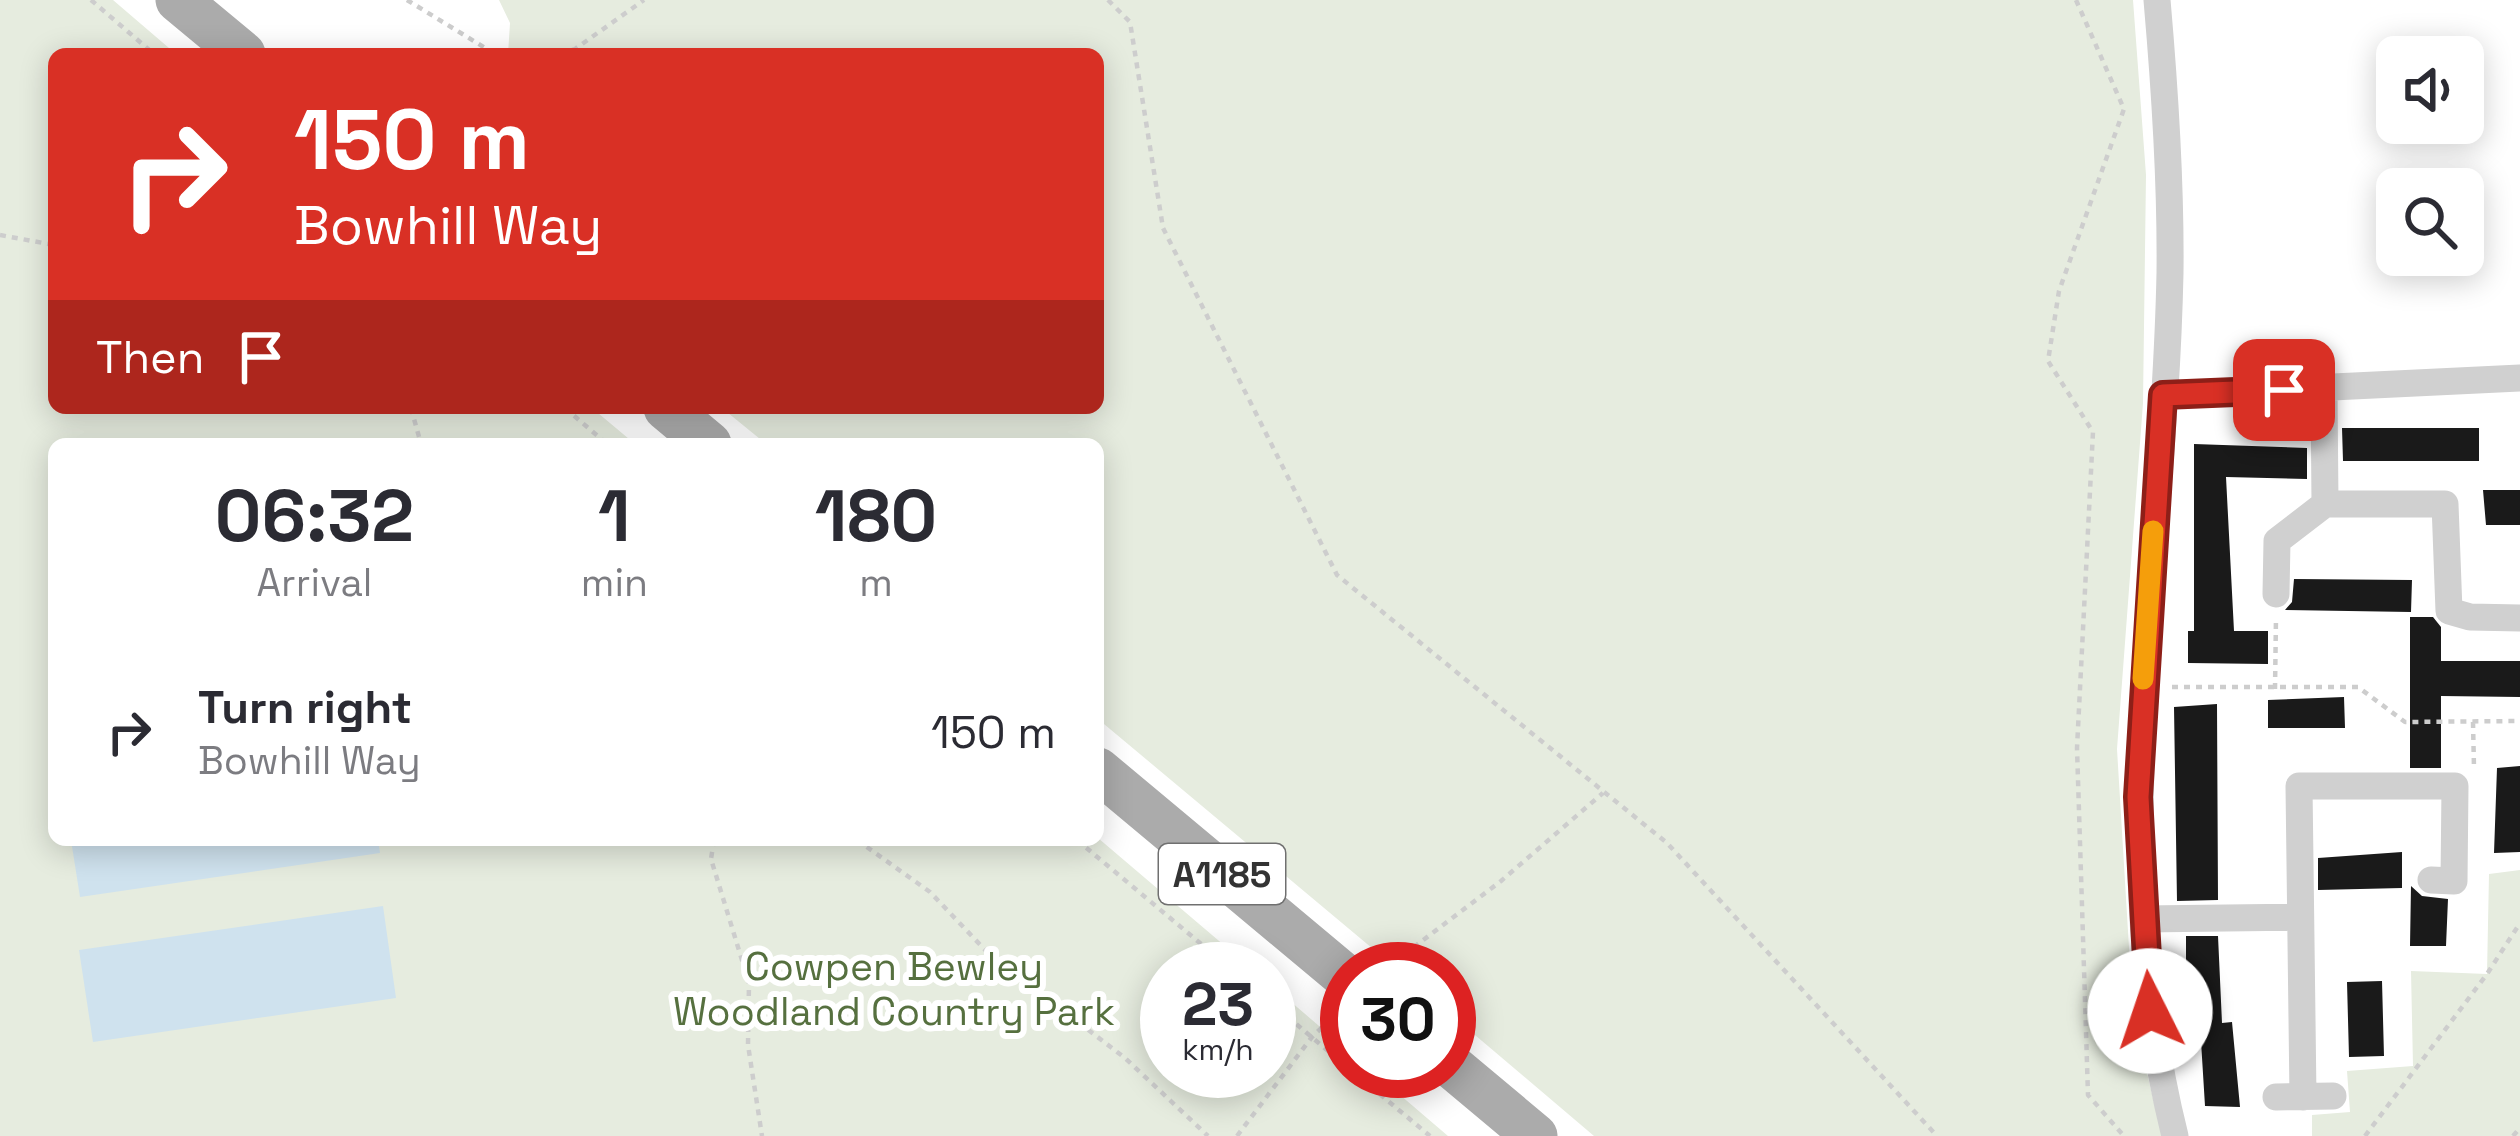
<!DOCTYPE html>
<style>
:root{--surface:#fff;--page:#f7f7f7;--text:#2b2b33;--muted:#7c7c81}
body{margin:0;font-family:"Space Grotesk",sans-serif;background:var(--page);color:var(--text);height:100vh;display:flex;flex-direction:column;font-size:45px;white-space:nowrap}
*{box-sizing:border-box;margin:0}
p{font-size:39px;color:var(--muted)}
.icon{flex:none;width:66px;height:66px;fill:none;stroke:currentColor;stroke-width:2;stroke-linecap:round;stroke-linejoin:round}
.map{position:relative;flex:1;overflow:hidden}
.sheet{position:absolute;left:48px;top:438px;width:1056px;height:408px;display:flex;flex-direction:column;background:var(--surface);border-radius:18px;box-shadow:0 6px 30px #0003}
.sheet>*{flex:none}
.top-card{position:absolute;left:48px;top:48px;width:1056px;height:366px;border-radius:18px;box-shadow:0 6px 30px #0003;background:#d93025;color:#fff;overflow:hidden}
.tools{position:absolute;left:2376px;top:36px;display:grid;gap:24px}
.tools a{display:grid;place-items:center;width:108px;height:108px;border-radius:18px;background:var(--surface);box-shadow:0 6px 30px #0003;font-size:60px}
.speed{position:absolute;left:1140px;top:942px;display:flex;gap:24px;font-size:60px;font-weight:700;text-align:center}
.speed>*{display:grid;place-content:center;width:156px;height:156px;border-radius:50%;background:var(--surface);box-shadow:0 6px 30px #0003;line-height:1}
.speed small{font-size:30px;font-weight:400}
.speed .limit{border:18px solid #d22;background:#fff;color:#111}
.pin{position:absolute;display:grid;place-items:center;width:102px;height:102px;color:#fff;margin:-51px;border-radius:24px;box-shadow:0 6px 18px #0006}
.me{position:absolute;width:132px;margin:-66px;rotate:356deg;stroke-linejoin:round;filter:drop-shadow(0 0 9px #0008)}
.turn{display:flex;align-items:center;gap:42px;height:252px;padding:0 48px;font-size:54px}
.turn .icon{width:156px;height:156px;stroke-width:2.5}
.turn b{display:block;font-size:84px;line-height:102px}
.then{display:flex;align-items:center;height:114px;padding:0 48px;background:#0003;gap:24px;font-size:45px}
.eta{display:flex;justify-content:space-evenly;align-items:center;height:204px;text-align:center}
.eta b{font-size:72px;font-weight:700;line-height:84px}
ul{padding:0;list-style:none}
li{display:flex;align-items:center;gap:36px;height:180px;padding:0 48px}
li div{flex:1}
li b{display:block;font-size:45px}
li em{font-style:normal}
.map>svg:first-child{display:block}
.green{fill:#e6ecdf}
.water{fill:#cfe2ee}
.building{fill:#1a1a1a}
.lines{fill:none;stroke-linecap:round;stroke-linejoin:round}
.path{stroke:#cdcdcd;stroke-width:4.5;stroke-dasharray:6 6;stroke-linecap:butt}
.minor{stroke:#d0d0d0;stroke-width:27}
.primary{stroke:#ababab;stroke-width:45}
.route-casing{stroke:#8d1f18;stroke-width:30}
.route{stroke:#d93025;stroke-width:21}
.slow{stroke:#f59e0b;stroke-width:21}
.labels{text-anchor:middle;stroke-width:12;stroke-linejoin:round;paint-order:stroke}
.shield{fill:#fff;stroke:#707070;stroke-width:3}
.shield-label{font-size:36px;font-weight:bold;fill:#333}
.park-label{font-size:39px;fill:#56703f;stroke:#fff}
</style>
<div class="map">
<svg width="2520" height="1136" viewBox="0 0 2520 1136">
<rect width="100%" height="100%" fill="#fff"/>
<path class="green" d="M 0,0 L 113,0 L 176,54 L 54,54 L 54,408 L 592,408 L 635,444 L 54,444 L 54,840 L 1098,838 L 1252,969 L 1167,969 L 1167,1071 L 1269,1071 L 1269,983 L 1347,1050 L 1347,1071 L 1372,1071 L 1448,1136 L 0,1136 Z
M 499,0 L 2133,0 L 2146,175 L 2143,403 L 2117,749 L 2133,1014 L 2162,1136 L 1594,1136 L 1449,1013 L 1449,969 L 1397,969 L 1098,719 L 1098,444 L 766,444 L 722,408 L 1098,408 L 1098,54 L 508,54 L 510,23 Z
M 2520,870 L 2520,1136 L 2312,1136 L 2312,1115 L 2350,1112 L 2347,1071 L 2413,1066 L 2411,971 L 2487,974 L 2489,874 Z"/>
<path class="water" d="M 71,840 L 378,840 L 380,853 L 80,897 Z
M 383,906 L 396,998 L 93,1042 L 79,950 Z"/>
<path class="building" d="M 2342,428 L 2479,428 L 2479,461 L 2343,461 Z
M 2194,444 L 2307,448 L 2307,479 L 2226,477 L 2234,631 L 2268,631 L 2268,664 L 2188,663 L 2188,631 L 2194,631 Z
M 2483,490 L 2520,490 L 2520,525 L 2486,525 Z
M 2294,579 L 2412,580 L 2411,612 L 2285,610 L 2292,602 Z
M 2410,617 L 2433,617 L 2441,627 L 2441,661 L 2520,661 L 2520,697 L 2441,696 L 2441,768 L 2410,768 Z
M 2344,697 L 2345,728 L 2268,728 L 2268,700 Z
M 2217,704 L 2218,900 L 2177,901 L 2174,707 Z
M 2520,766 L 2520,852 L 2494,853 L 2497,768 Z
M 2402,852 L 2402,888 L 2318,890 L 2318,858 Z
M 2411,886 L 2422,896 L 2448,899 L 2446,946 L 2410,946 Z
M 2186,936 L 2218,936 L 2222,1023 L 2232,1022 L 2240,1107 L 2205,1106 L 2200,1025 L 2186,1020 Z
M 2382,981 L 2384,1056 L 2349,1057 L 2347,982 Z"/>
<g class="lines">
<path class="path" d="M 91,0 L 154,54
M 407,0 L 495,54
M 1108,0 L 1130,22 L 1163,228 L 1337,575 L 1667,843 L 1937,1136
M 2076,0 L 2124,109 L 2059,291 L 2048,361 L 2093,432 L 2077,748 L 2088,1095 L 2124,1136
M 561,54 L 575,49 L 644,0
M 0,235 L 54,245
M 411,408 L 421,444
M 565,408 L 607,444
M 2172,687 L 2358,687 L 2405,722 L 2520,721
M 2275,689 L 2276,617
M 2473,722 L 2474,768
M 714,840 L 711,859 L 749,983 L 748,1045 L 762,1136
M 857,840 L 930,892 L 989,954 L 1125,1058 L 1208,1136
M 1077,840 L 1231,969
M 1385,969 L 1501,881 L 1603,793
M 1269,1001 L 1347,1067
M 1352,1071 L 1430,1136
M 1237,1136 L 1312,1037 L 1338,1012
M 2365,1136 L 2487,974 L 2520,923
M 2513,1136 L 2520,1128"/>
<path class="minor" d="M 2157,0 C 2165,91 2171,182 2170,273 C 2164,561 2103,851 2175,1136
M 2324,388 L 2325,504
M 2163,395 L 2520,378
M 2276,594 L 2277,541 L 2325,504 L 2445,504 L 2449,611 L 2470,617 L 2520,618
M 2143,919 L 2299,917
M 2276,1097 L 2333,1096
M 2303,1097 L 2299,786 L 2455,786 L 2454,881 L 2431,880"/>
<path class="primary" d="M 178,0 L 243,54
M 666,408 L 709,444
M 1098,770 L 1347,978
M 1449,1064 L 1535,1136"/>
</g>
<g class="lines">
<defs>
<path id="route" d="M 2150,1011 L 2138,797 L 2163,395 L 2284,390"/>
</defs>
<use href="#route" class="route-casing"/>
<use href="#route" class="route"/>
<path class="slow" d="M 2143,679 L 2153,531"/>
</g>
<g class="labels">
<rect class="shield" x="1159" y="844" width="126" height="60" rx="9"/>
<g class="shield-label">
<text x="1222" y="887">A1185</text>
</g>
<g class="park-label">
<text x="894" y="980">Cowpen Bewley<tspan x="894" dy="45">Woodland Country Park</tspan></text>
</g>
</g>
</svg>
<div class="tools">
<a><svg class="icon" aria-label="sound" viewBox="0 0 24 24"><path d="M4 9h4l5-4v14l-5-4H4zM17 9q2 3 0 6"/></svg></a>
<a><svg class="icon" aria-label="search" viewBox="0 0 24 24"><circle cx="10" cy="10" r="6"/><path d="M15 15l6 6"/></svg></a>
</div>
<div class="speed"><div>23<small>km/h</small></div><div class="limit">30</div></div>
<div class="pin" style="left:2284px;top:390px;background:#d93025"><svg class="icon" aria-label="arrive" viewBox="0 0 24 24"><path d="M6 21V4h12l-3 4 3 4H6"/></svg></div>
<svg class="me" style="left:2150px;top:1011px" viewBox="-20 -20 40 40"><circle r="19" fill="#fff"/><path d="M0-13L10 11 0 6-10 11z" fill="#d93025"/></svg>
<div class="top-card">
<div class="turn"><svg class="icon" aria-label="right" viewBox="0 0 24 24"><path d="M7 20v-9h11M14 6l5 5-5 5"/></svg><div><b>150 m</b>Bowhill Way</div></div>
<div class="then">Then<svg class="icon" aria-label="arrive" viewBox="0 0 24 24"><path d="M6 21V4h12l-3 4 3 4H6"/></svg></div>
</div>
<section class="sheet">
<div class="eta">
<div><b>06:32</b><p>Arrival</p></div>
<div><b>1</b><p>min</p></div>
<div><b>180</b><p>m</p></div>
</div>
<ul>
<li><svg class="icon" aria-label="right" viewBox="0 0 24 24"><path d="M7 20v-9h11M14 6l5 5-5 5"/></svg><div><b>Turn right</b><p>Bowhill Way</p></div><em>150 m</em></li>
</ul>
</section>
</div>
